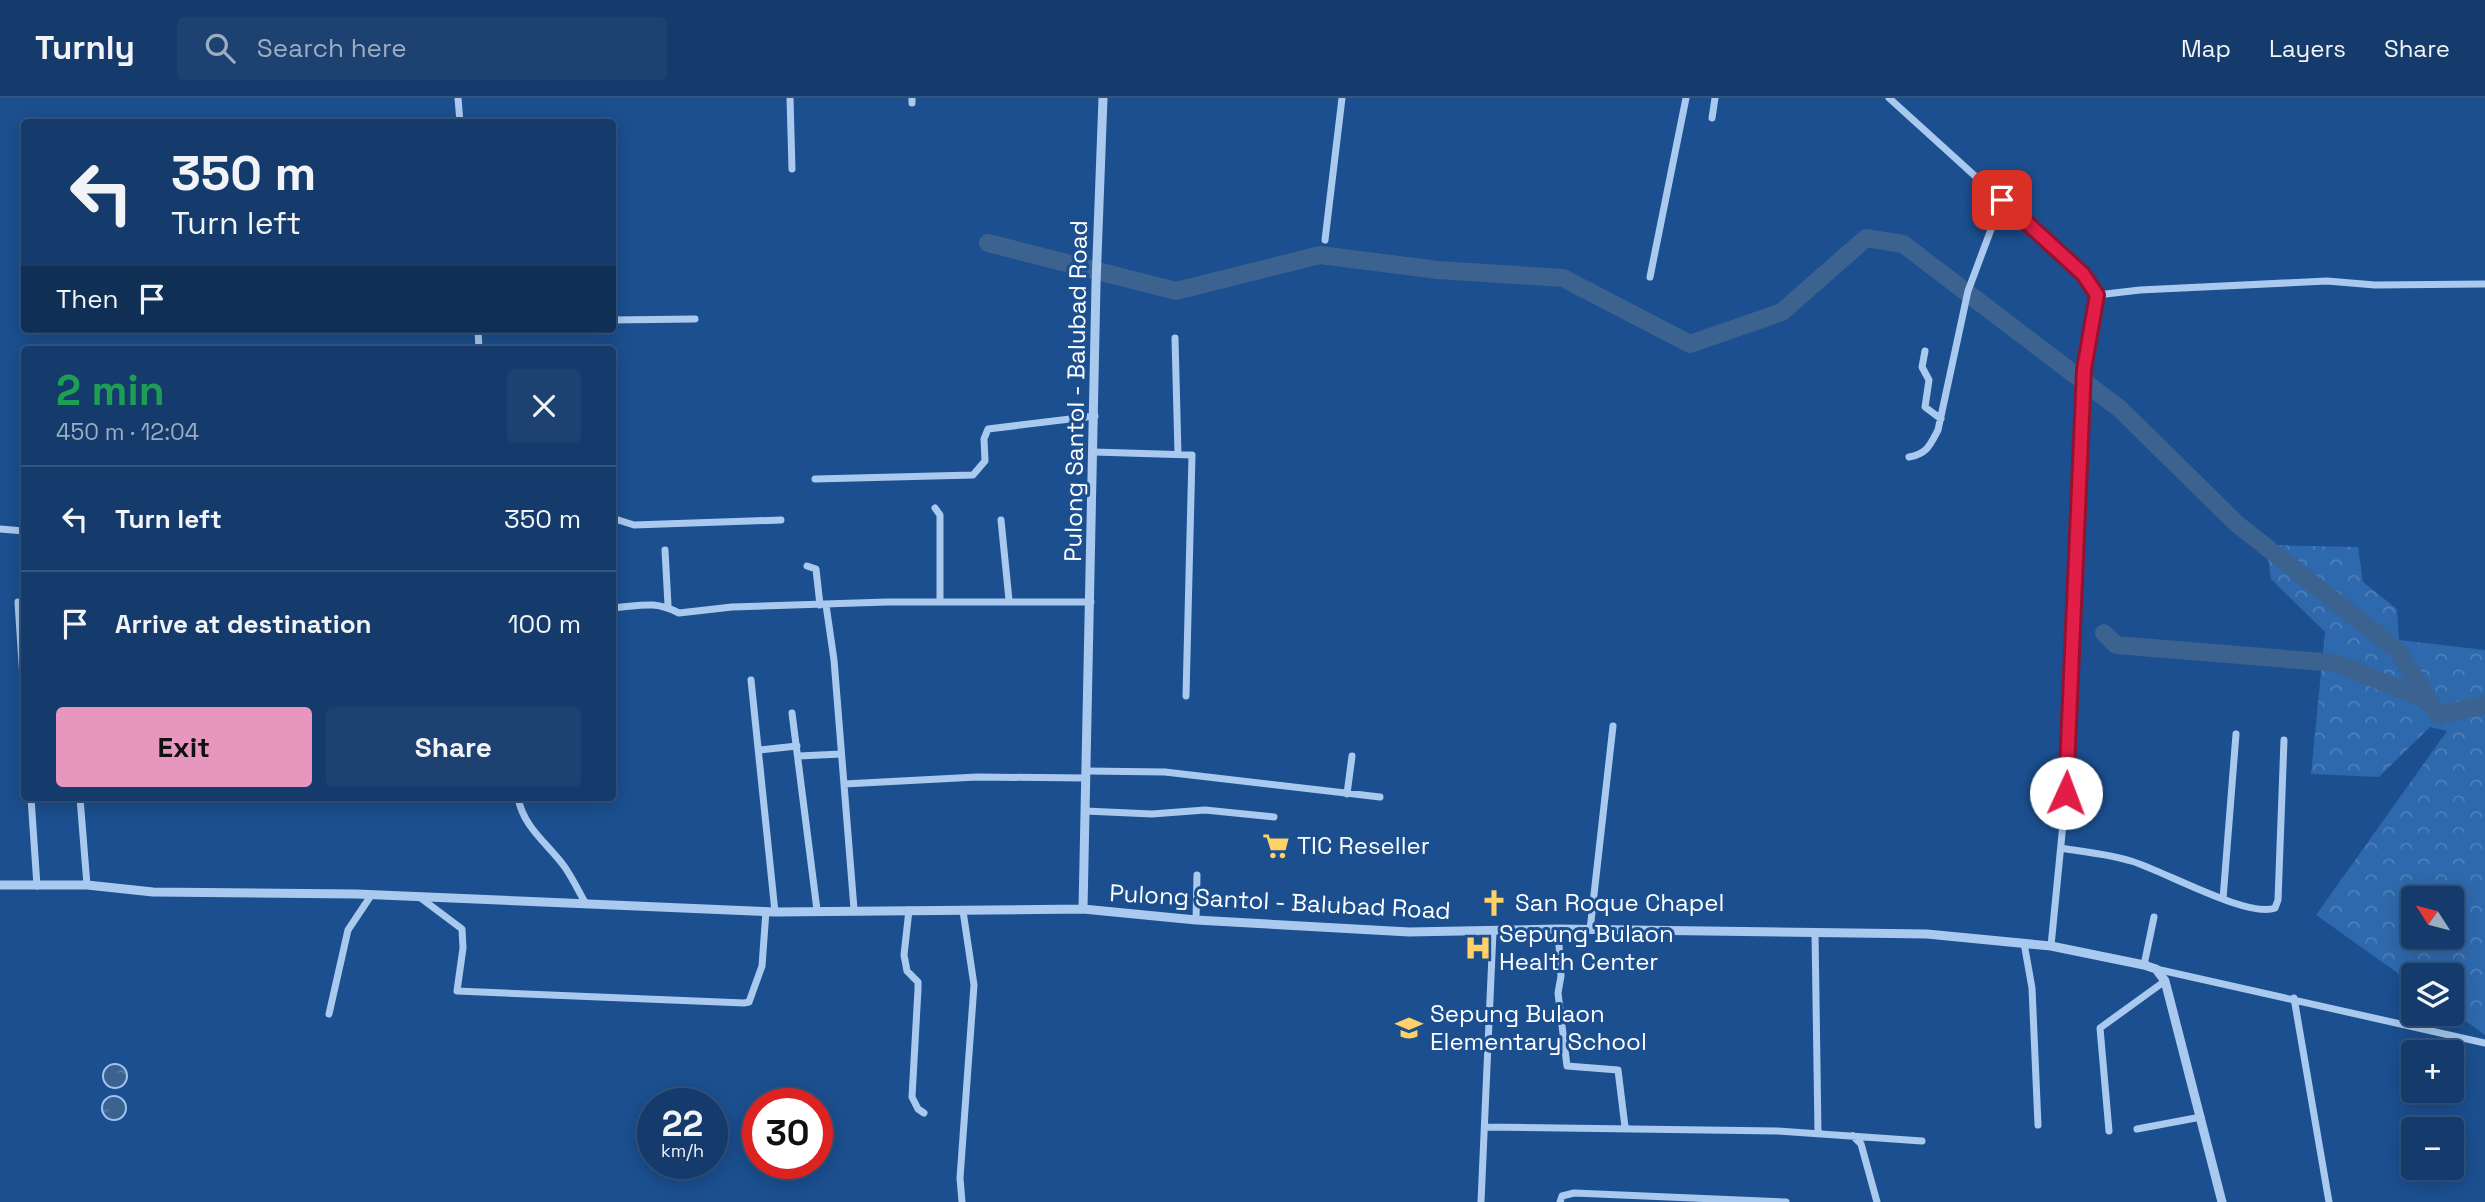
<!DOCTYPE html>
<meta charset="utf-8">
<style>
:root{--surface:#143b6b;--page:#1d4271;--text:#f1f3f6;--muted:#9dadc1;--line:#33557e;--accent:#e797bd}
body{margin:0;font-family:"Space Grotesk",sans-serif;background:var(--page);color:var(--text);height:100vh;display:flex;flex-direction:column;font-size:26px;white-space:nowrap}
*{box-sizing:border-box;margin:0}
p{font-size:23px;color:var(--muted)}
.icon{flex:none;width:38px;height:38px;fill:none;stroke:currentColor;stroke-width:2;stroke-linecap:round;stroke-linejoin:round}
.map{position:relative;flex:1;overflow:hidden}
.drawer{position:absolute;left:21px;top:248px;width:595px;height:455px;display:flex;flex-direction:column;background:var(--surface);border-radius:7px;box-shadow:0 4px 18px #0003,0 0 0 2px var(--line)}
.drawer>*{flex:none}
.hud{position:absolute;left:21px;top:21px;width:595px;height:214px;border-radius:7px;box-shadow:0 4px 18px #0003,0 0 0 2px var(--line);background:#143b6b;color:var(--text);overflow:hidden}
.needle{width:46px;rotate:306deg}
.tools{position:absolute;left:2401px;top:788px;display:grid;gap:14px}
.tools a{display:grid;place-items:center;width:63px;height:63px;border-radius:7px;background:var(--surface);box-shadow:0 4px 18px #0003,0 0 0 2px var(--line);font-size:35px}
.speed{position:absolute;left:637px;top:990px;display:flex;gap:14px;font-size:35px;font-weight:700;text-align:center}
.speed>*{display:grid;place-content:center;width:91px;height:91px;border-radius:50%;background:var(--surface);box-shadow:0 4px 18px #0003,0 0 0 2px var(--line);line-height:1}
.speed small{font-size:18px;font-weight:400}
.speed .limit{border:10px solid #d22;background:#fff;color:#111}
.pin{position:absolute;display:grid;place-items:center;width:60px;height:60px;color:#fff;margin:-30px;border-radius:14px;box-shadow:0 4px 10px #0006}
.me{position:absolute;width:77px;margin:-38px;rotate:2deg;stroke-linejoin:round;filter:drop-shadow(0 0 5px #0008)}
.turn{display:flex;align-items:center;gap:24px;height:147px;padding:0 35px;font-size:32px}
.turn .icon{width:91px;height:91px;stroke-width:2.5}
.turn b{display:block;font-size:49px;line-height:60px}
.then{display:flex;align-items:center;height:66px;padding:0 35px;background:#0003;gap:14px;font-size:26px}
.round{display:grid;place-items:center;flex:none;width:74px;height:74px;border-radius:7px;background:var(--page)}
.overview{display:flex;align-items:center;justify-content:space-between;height:119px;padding:0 35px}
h1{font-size:42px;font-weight:700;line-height:52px;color:#1e9e55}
.cta{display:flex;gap:14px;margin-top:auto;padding:14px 35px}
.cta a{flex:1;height:80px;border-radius:7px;background:var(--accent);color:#111;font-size:28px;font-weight:700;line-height:80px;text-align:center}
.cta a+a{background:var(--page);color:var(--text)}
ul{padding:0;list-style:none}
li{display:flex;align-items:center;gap:21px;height:105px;padding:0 35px;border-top:2px solid var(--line)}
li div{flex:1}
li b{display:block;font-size:26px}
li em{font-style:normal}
header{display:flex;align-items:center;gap:42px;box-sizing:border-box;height:98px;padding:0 35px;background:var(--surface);border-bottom:2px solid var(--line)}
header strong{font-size:33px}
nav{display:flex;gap:38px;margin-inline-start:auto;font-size:24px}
.search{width:490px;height:63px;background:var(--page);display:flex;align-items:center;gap:18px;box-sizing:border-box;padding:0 24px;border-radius:7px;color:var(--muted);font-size:26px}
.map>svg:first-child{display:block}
.forest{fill:url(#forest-crowns);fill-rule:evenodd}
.water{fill:url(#water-ripples);stroke:#9cc4f0;stroke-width:2}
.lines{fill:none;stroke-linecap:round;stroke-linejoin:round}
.river{stroke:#3c6290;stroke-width:18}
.minor{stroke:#a9c9ee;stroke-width:7}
.tertiary{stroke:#a9c9ee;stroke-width:9}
.route-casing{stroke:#92132f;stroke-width:18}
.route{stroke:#e11d48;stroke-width:12}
.labels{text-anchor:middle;stroke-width:6;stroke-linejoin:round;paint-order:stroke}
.street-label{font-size:24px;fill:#fff;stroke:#1b4f8f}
.poi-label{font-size:24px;fill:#fff;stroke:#1b4f8f;text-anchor:start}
</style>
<header>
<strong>Turnly</strong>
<div class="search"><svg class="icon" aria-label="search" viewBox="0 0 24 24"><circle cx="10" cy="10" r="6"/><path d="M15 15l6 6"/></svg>Search here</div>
<nav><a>Map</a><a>Layers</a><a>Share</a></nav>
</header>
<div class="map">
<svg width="2485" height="1104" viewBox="0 0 2485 1104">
<defs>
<pattern id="forest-crowns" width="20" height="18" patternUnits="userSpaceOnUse" patternTransform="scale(1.75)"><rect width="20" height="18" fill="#2e69ad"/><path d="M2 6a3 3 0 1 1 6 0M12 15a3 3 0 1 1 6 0" fill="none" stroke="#4d80b9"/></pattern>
<pattern id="water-ripples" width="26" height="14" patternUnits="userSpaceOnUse" patternTransform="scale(1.75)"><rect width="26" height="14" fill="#3c6290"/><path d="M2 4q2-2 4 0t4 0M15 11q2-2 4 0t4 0" fill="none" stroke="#597aa1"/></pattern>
</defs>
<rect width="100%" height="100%" fill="#1b4f8f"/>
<path class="forest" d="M 2266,447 L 2358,449 L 2363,484 L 2397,511 L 2399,542 L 2485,552 L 2485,937 L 2452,913 L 2452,877 L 2413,877 L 2413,886 L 2316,817 L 2447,633 L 2430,629 L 2379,679 L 2311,676 L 2325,534 L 2271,481 ZM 2413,800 L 2452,800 L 2452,838 L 2413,838 Z"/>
<path class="water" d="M103 978a12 12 0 1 1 24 0a12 12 0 1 1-24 0Z
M102 1010a12 12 0 1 1 24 0a12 12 0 1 1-24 0Z"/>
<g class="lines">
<path class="river" d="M 988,145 L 1176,193 L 1320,157 L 1438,172 L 1563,180 L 1690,246 L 1782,214 L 1866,140 L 1903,146 L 2120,311 L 2237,426 L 2397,552 L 2438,617 L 2485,607
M 2104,535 L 2116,547 L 2336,565 L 2429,603"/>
<path class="minor" d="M 458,0 L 460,24
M 790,0 L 792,71
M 1889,0 L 2083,176 L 2097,197 L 2084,271 L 2066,695 L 2051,848
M 912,5 L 912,0
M 1712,20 L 1715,0
M 1325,142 L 1342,0
M 1650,179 L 1686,0
M 2097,197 L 2140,192 L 2327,183 L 2375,187 L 2485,186
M 612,222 L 695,221
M 478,231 L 479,252
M 1175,240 L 1178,356
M 1925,253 L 1922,269 L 1929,282 L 1925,309 L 1941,321
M 1094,354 L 1192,357 L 1186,598
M 1909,359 C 1927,356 1930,347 1938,332 L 1968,193 L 2002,102
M 815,381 L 973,377 L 985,363 L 984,341 L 988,331 L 1095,318
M 935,410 L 940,417 L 940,502
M 612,420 L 634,427 L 781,422
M 1001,422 L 1009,502
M 0,431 L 24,433
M 665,452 L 668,507
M 807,468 L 816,471 L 820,507
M 18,504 L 24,596
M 826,507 L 834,562 L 854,811
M 612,510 C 641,508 653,502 679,515 L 732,509 L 887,504 L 1091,504
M 751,582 L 775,814
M 792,615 L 817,812
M 759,652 L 797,648
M 799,658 L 841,656
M 1087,673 L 1165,674 L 1380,699
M 844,686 L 977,679 L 1086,680
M 1347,696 L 1352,658
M 31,700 L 37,788
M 80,700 L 87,787
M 518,700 C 524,730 547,745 564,768 C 572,779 579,794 586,806
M 1085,713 L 1152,716 L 1205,712 L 1274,719
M 2061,750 C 2084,754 2109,756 2131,763 C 2162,772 2249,821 2275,810 L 2278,802 L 2284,642
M 422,801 L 462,831 L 463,850 L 457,893 L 744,905 L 749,904 L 762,868 L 766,813
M 2223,801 L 2236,636
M 909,812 L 904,857 L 907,873 L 918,884 L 918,891 L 912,999 L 918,1011 L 924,1015
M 1196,822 L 1197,777
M 1558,831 L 1561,878 L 1558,895 L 1567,968 L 1618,972 L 1625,1029
M 1590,832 L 1613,628
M 1815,834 L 1818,1035
M 2024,845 L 2032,890 L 2038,1027
M 2144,867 L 2154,819
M 2156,871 L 2485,945
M 2294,900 L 2329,1104
M 329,916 L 348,832 L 370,799
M 1485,1029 L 1777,1033 L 1922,1043
M 2137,1031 L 2201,1019
M 2109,1033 L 2100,930 L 2165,883
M 1853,1038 L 1861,1046 L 1877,1104
M 962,1104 L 960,1080 L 974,887 L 963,813
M 1481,1104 L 1493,834
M 1560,1104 L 1562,1098 L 1574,1095 L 1786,1104"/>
<path class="tertiary" d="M 0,787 L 87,787 L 153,794 L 357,796 L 775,814 L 1083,811 L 1196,822 L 1409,834 L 1558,831 L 1927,836 L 2051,848 L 2144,867 L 2156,871 L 2165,883 L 2222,1104
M 1083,811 L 1096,186 L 1103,0"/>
</g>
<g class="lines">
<defs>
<path id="route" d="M 2002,102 L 2083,176 L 2097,197 L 2084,271 L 2066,695"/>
</defs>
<use href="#route" class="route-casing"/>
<use href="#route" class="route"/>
</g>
<defs>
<symbol id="supermarket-bare" viewBox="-9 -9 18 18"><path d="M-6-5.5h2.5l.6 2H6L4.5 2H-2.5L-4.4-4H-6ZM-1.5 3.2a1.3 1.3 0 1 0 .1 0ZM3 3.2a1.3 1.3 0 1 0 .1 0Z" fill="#ffd166" stroke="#1b4f8f" stroke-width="2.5" paint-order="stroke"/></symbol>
<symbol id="church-bare" viewBox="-9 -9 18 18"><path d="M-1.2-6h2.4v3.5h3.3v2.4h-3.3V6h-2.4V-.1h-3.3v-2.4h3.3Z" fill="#ffd166" stroke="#1b4f8f" stroke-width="2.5" paint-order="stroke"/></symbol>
<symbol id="hospital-bare" viewBox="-9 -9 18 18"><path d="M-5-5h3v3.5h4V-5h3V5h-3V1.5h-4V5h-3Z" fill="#ffd166" stroke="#1b4f8f" stroke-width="2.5" paint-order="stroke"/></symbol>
<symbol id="school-bare" viewBox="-9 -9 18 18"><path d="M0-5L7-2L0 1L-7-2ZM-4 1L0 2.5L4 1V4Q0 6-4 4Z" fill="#ffd166" stroke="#1b4f8f" stroke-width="2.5" paint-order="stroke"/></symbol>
</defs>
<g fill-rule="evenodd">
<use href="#supermarket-bare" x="1257" y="729" width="38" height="38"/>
<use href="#church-bare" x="1475" y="786" width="38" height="38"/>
<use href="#hospital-bare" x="1459" y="831" width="38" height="38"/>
<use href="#school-bare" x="1390" y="911" width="38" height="38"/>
</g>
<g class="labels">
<g class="street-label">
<text transform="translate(1076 293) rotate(-89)" y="8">Pulong Santol - Balubad Road</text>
<text transform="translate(1280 804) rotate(3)" y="8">Pulong Santol - Balubad Road</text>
</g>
<g class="poi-label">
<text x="1297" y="756">TIC Reseller</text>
<text x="1515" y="813">San Roque Chapel</text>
<text x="1499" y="844">Sepung Bulaon<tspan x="1499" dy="28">Health Center</tspan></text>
<text x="1430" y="924">Sepung Bulaon<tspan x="1430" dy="28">Elementary School</tspan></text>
</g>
</g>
</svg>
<div class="tools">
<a><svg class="needle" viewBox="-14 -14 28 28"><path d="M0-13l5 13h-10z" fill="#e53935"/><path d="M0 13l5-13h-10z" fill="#9dadc1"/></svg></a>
<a><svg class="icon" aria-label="layers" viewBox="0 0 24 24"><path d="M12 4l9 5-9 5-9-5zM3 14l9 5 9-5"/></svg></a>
<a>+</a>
<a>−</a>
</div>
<div class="speed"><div>22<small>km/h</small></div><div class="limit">30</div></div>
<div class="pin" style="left:2002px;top:102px;background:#d93025"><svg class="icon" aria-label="arrive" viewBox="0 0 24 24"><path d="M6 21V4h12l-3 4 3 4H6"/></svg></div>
<svg class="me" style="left:2066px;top:695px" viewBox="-20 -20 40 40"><circle r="19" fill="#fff"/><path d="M0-13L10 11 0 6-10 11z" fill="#e11d48"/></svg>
<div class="hud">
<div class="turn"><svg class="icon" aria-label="left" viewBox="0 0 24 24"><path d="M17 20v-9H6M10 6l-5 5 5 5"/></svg><div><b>350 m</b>Turn left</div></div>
<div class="then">Then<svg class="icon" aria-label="arrive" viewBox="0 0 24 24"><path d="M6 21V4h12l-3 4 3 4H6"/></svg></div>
</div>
<section class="drawer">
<div class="overview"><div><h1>2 min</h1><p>450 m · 12:04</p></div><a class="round"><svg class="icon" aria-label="close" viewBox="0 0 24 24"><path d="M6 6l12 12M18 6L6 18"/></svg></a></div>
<ul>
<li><svg class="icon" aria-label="left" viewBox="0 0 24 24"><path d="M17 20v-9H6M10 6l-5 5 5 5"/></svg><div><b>Turn left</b></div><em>350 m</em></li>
<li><svg class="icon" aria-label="arrive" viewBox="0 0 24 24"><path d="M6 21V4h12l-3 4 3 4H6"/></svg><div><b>Arrive at destination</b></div><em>100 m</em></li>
</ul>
<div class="cta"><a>Exit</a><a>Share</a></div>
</section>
</div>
